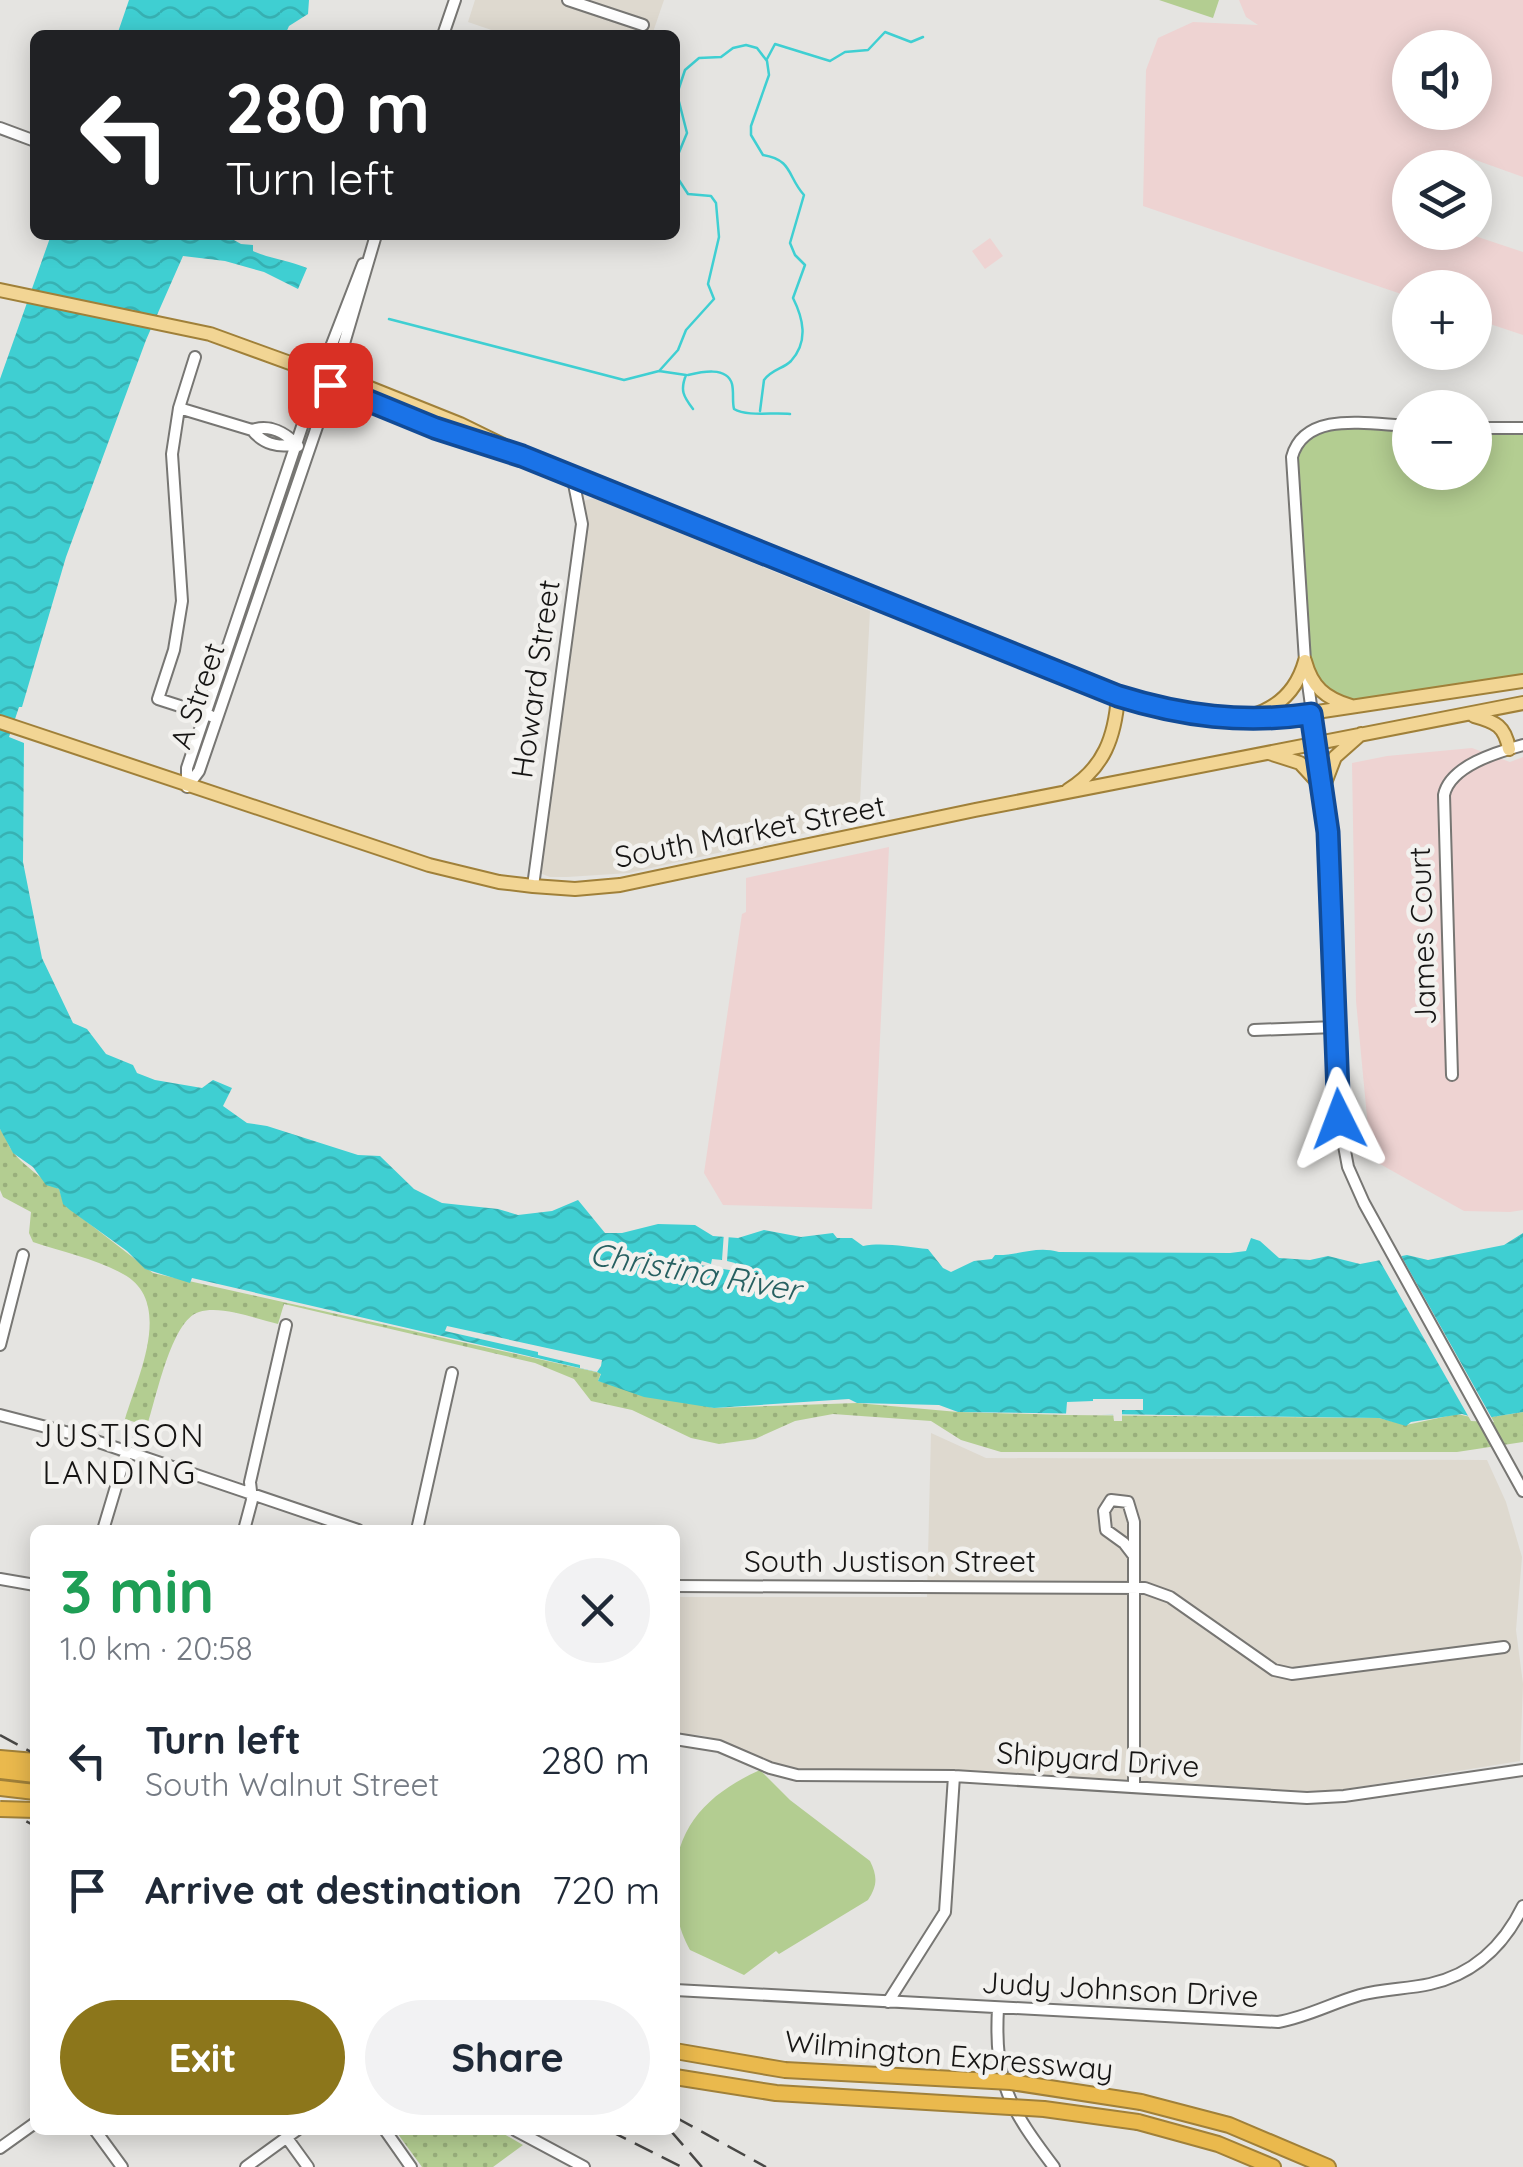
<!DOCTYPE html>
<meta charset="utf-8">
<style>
:root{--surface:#fff;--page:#f2f2f3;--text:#1f2937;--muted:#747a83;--accent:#8c761b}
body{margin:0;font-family:Quicksand,sans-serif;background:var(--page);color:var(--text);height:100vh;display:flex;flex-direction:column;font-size:38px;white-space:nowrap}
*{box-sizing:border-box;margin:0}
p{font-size:32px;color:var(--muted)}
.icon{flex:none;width:55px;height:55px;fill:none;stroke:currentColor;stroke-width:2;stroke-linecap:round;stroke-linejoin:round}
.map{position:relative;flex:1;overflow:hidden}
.details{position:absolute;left:30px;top:1525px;width:650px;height:610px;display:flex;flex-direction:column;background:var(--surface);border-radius:15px;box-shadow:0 5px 25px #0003}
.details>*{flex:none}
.top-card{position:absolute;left:30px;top:30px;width:650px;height:210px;border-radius:15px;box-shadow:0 5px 25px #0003;background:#202124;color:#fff;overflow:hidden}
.controls{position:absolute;left:1392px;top:30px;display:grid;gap:20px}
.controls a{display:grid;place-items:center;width:100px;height:100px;border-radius:50%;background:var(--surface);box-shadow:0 5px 25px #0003;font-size:50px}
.pin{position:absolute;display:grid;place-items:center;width:85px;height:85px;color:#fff;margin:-42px;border-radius:20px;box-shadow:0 5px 15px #0006}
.me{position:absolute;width:110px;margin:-55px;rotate:357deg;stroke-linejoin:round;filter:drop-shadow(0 0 8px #0008)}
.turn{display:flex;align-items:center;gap:35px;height:210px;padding:0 30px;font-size:45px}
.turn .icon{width:130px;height:130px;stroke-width:2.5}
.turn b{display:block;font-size:70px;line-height:85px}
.round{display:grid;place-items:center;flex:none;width:105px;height:105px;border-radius:52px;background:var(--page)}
.headline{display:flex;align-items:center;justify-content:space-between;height:170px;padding:0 30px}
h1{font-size:60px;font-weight:800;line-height:75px;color:#1e9e55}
.button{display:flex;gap:20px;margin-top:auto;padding:20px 30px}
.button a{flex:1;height:115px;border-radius:60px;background:var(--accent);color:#fff;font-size:40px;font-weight:800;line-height:115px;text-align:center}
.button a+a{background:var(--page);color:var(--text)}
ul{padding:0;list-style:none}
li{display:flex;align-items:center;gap:30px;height:130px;padding:0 30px}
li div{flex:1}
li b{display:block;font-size:38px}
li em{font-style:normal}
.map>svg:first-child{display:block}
.built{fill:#ded9cf}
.industrial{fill:#eed3d2;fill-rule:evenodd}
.grass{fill:url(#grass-dots)}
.pitch{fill:#b3cd91}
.water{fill:url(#water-waves)}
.pier{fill:#e5e4e1}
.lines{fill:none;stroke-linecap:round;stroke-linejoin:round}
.stream{stroke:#3fcfd2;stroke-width:2.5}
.minor-casing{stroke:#777673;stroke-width:14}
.major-casing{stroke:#a08039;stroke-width:16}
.highway-casing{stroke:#a08039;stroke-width:18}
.minor{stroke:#fff;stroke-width:10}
.major{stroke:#f2d594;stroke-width:12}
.highway{stroke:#eab94d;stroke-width:14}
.rail{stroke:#484745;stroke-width:2.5;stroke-dasharray:20 10;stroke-linecap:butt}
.highway-bridge-casing{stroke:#a08039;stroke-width:18;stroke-linecap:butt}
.highway-bridge{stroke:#eab94d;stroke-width:14}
.route-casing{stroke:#114b97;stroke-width:25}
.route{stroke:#1a73e8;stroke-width:18}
.labels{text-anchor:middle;stroke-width:9;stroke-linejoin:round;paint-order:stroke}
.street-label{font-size:30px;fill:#161514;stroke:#f2f1ee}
.water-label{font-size:32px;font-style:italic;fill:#276061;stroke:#f2f1ee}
.neighbourhood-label{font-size:32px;letter-spacing:2.5px;fill:#161514;stroke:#f2f1ee}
</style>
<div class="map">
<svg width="1523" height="2167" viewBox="0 0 1523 2167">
<defs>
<pattern id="grass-dots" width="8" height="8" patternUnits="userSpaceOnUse" patternTransform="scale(2.5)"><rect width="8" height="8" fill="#b3cd91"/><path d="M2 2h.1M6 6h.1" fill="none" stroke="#99af7c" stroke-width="1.8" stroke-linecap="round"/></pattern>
<pattern id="water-waves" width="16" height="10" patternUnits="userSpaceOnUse" patternTransform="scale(2.5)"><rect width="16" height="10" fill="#3fcfd2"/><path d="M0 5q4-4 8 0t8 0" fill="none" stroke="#37b1b3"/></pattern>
</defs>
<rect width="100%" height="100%" fill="#e5e4e1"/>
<path class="built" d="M 475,0 L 664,0 L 652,35 L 506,35 L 468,22 Z
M 594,498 L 870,611 L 859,821 L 629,873 L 567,877 L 550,877 L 529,869 L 576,531 L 573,504 Z
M 931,1433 L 986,1458 L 1487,1460 L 1506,1502 L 1522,1557 L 1516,1630 L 1523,1684 L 1520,1761 L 1321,1793 L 964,1773 L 794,1769 L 774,1764 L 724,1741 L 699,1735 L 675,1734 L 675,1597 L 927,1597 Z"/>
<path class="industrial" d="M 1239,0 L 1523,0 L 1523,177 L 1456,153 L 1451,167 L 1410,168 L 1410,232 L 1466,233 L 1523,252 L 1523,335 L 1475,319 L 1475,288 L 1410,288 L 1410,297 L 1143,206 L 1146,70 L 1158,38 L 1193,22 L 1258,25 L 1246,17 ZM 1410,48 L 1475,48 L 1475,112 L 1410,112 Z
M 990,238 L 1003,256 L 985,269 L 972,251 Z
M 1472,748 L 1510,762 L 1523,757 L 1523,1210 L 1510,1212 L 1464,1211 L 1371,1159 L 1356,1001 L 1352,763 L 1387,756 Z
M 889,847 L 872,1209 L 723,1205 L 704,1173 L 742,914 L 746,912 L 746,878 Z"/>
<path class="grass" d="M 0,1129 C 7,1137 7,1144 13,1152 C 19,1161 50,1186 59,1189 L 64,1204 L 153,1273 L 601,1373 L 598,1381 L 714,1408 L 857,1403 L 958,1412 L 1066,1415 L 1379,1418 L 1406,1425 L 1457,1414 L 1480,1419 L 1523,1412 L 1523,1442 L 1457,1452 L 1001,1452 L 961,1440 L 931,1421 L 833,1414 L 795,1421 L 755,1439 L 719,1444 L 691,1438 L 632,1410 L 591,1401 L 574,1379 L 535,1363 L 284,1304 L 278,1324 C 255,1319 222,1305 199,1312 C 171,1320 156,1400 147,1426 L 125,1419 C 137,1378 175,1302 123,1274 C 97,1259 62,1252 33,1242 L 29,1233 L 31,1212 L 3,1197 L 0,1190 Z
M 395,2130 L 497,2130 L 523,2145 L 493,2167 L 422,2167 Z"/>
<path class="pitch" d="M 1159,0 L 1219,0 L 1213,18 Z
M 1410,426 L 1410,472 L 1475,472 L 1475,428 L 1523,428 L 1523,681 L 1354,707 L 1310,678 L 1291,466 L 1304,436 L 1317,427 Z
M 760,1770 L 790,1800 L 870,1861 C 878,1877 877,1886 868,1900 L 779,1954 L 776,1951 L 744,1975 L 690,1950 C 677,1926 675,1908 675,1882 C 675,1825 711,1792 760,1770 Z"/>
<path class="water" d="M 129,0 L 309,0 L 308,14 L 289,26 L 285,35 L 117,35 Z
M 51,235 L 225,235 L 241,244 L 253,245 L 253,251 C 271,259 288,260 307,268 L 298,289 L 264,272 L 225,261 L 183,256 L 146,340 L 66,557 L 22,707 L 19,707 L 9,737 L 24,743 L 23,862 L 42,958 L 73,1023 L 87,1029 L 106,1054 L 133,1065 L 137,1073 L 155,1080 L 202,1088 L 213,1080 L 232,1088 L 223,1106 L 247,1123 L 267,1126 L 358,1155 L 380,1156 L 414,1189 L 442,1203 L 498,1209 L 518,1215 L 552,1211 L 578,1200 L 605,1233 L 622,1233 L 658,1224 L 695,1225 L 713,1236 L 738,1238 L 764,1230 L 801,1237 L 833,1233 L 837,1238 L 852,1238 L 863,1246 C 883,1242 908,1247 928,1249 L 943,1268 L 951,1272 L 974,1261 L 992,1259 L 995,1255 C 1018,1256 1036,1245 1059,1252 L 1230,1253 L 1246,1251 L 1251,1238 L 1260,1241 L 1279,1258 L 1310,1260 L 1328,1256 L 1360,1264 L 1407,1255 L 1428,1260 L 1504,1245 L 1523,1233 L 1523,1412 L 1480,1419 L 1462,1414 L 1411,1422 L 1406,1426 L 1379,1418 L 958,1412 L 939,1405 L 857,1403 L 849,1399 L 714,1408 L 644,1397 L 598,1381 L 601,1374 L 597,1372 L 192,1278 L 190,1283 L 145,1269 L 127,1251 L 70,1210 L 63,1204 L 59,1189 L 46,1185 L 33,1167 L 13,1153 L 0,1129 L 0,379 Z"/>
<path class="pier" d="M 724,1232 L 729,1232 L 727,1261 L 735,1263 L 734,1268 L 742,1269 L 741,1272 L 700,1265 L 702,1261 L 711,1264 L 712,1259 L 722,1260 Z
M 1399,1252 L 1494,1422 L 1471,1421 L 1377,1256 Z
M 447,1326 L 602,1360 L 601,1366 L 597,1372 L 580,1368 L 580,1365 L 538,1355 L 538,1352 L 445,1331 Z
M 1093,1399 L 1143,1399 L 1143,1410 L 1122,1410 L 1122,1421 L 1114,1421 L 1113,1414 L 1066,1414 L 1067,1402 L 1093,1401 Z"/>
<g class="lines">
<path class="stream" d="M 767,59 L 775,44 L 830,61 L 845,52 L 868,50 L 885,32 L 911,42 L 923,37
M 675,162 L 687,133 L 677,94 L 685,70 L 699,58 L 721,57 L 733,48 L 746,45 L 757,48 L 767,61 L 769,75 L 751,126 L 751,135 L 763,155 C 793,160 787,176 804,195 L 790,243 L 795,255 L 805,265 L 793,298 C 803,318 809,341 791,361 C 783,369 772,369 764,380 L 760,411
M 389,319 L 624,380 L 659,371 L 686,375 C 680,390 683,396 693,409
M 660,370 L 678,350 L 686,330 L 714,299 L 708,284 L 719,237 L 716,203 L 711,196 L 688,194 L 675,174
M 688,375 C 701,372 727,366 732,384 C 734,392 732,401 734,409 C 748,417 773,412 790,414"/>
<defs>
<path id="minor" d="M 568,0 L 643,25
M 443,35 L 455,0
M 0,128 L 35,141
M 195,357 L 179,408 L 172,454 L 182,601 L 174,650 L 158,699 L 211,716
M 179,408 L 252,430 C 270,424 286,433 298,446
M 1410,426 C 1372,425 1305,409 1292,457 L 1305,661 L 1328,832 L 1339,1119 L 1348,1167 L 1364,1203 L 1523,1491
M 1475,428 L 1523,428
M 252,430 C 263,444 279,448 296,444
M 187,786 L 187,768 L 315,388 L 363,264
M 187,787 L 199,771 L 335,374 L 376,235
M 533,886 L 582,524 L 573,479
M 1254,1030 L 1335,1027
M 1452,1075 L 1444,795 C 1450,766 1497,752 1523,745
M 0,1345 L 23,1255
M 0,1415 L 81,1436 L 358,1530
M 103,1530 L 127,1450
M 244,1530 L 252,1500 L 250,1482 L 286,1325
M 417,1530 L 452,1373
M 0,1579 L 35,1585
M 675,1586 L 1145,1588 L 1170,1597 L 1274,1670 L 1292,1674 L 1504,1647
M 675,1739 L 719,1746 L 770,1768 L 797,1775 L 954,1776 L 1307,1798 L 1344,1796 L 1523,1770
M 1134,1787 L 1134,1522 L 1128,1502 L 1111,1500 L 1104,1511 L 1106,1530 L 1124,1543 L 1134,1556
M 675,1990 L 1278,2022 C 1307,2017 1332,2003 1360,1995 C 1383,1989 1407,1989 1430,1984 C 1474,1974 1504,1945 1523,1906
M 888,2002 L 945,1912 L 954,1776
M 998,2008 C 994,2083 1010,2109 1054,2167
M 95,2130 L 122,2167
M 385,2130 L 411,2167
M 515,2130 L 584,2167
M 287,2138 L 308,2167
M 0,2148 L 35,2123
M 246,2167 L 297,2130"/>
<path id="major" d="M 0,290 L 210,334 L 301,367 L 335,374 L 460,424 L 573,479 L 1005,653 L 1143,704 L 1212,717 L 1270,719 L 1523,681
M 303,369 L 318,380 L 435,429 L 487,445
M 1305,661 C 1312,687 1325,698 1351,706
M 1250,716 C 1279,708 1297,690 1305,661
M 1474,716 C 1496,722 1505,726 1509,749
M 0,722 L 429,865 L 499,882 L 533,886 L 575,889 L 620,885 L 975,810 L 1523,703
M 1269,753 L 1300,763 L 1323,788
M 1323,788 L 1335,757 L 1361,734
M 1068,790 C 1104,768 1115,737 1118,696"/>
<path id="highway" d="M 0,1758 L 35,1761
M 0,1771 L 35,1775
M 0,1788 L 35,1792
M 1141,2102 L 1229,2125 L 1328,2167
M 1138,2122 L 1218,2144 L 1273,2167"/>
</defs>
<use href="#minor" class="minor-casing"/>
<use href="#major" class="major-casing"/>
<use href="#highway" class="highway-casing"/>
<use href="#minor" class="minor"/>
<use href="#major" class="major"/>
<use href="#highway" class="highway"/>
<path class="rail" d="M 0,1735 L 35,1754
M 0,1807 L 35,1826
M 675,2117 L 766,2167
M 608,2130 L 682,2167
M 670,2130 L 702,2167"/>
<defs>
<path id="highway-bridge" d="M 0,1809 L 35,1810
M 675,2051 L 785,2070 L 1011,2082 L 1141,2102
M 675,2077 L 776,2093 L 1044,2109 L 1138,2122"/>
</defs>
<use href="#highway-bridge" class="highway-bridge-casing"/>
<use href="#highway-bridge" class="highway-bridge"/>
</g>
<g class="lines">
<defs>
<path id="route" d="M 330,385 L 435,428 L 522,456 L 1118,696 C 1182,716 1244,724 1311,714 L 1328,832 L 1339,1119"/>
</defs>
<use href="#route" class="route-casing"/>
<use href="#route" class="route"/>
</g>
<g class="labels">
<g class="street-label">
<text transform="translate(536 679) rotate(-82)" y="10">Howard Street</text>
<text transform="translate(198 696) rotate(-71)" y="10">A Street</text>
<text transform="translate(750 832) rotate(-11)" y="10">South Market Street</text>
<text transform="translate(1423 936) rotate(-92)" y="10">James Court</text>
<text x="890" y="1572">South Justison Street</text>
<text transform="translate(1098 1760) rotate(4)" y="10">Shipyard Drive</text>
<text transform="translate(1120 1990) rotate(3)" y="10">Judy Johnson Drive</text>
<text transform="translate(949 2056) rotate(5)" y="10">Wilmington Expressway</text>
</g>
<g class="water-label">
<text transform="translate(695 1272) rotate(10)" y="11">Christina River</text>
</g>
<g class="neighbourhood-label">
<text x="120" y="1447">JUSTISON<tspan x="120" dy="37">LANDING</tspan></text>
</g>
</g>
</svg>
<div class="controls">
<a><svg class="icon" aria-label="sound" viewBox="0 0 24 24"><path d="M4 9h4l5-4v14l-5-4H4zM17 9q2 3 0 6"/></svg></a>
<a><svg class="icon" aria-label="layers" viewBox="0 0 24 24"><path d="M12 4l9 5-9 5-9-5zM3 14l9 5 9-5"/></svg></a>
<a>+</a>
<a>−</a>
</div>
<div class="pin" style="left:330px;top:385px;background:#d93025"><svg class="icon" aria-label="arrive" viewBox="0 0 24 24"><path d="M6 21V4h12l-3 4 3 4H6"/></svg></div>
<svg class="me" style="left:1339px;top:1119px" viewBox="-20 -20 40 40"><path d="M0-17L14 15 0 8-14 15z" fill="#1a73e8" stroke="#fff" stroke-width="4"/></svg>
<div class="top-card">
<div class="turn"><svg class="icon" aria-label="left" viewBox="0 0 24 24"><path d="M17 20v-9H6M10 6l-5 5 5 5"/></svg><div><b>280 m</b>Turn left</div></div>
</div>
<section class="details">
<div class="headline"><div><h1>3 min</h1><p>1.0 km · 20:58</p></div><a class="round"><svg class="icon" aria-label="close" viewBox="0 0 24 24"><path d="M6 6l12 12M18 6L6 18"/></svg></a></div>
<ul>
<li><svg class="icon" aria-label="left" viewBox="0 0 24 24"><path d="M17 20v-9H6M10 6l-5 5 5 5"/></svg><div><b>Turn left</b><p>South Walnut Street</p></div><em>280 m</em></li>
<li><svg class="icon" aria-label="arrive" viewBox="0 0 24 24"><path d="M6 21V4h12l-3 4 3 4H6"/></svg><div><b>Arrive at destination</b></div><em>720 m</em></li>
</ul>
<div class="button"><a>Exit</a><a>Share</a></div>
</section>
</div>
